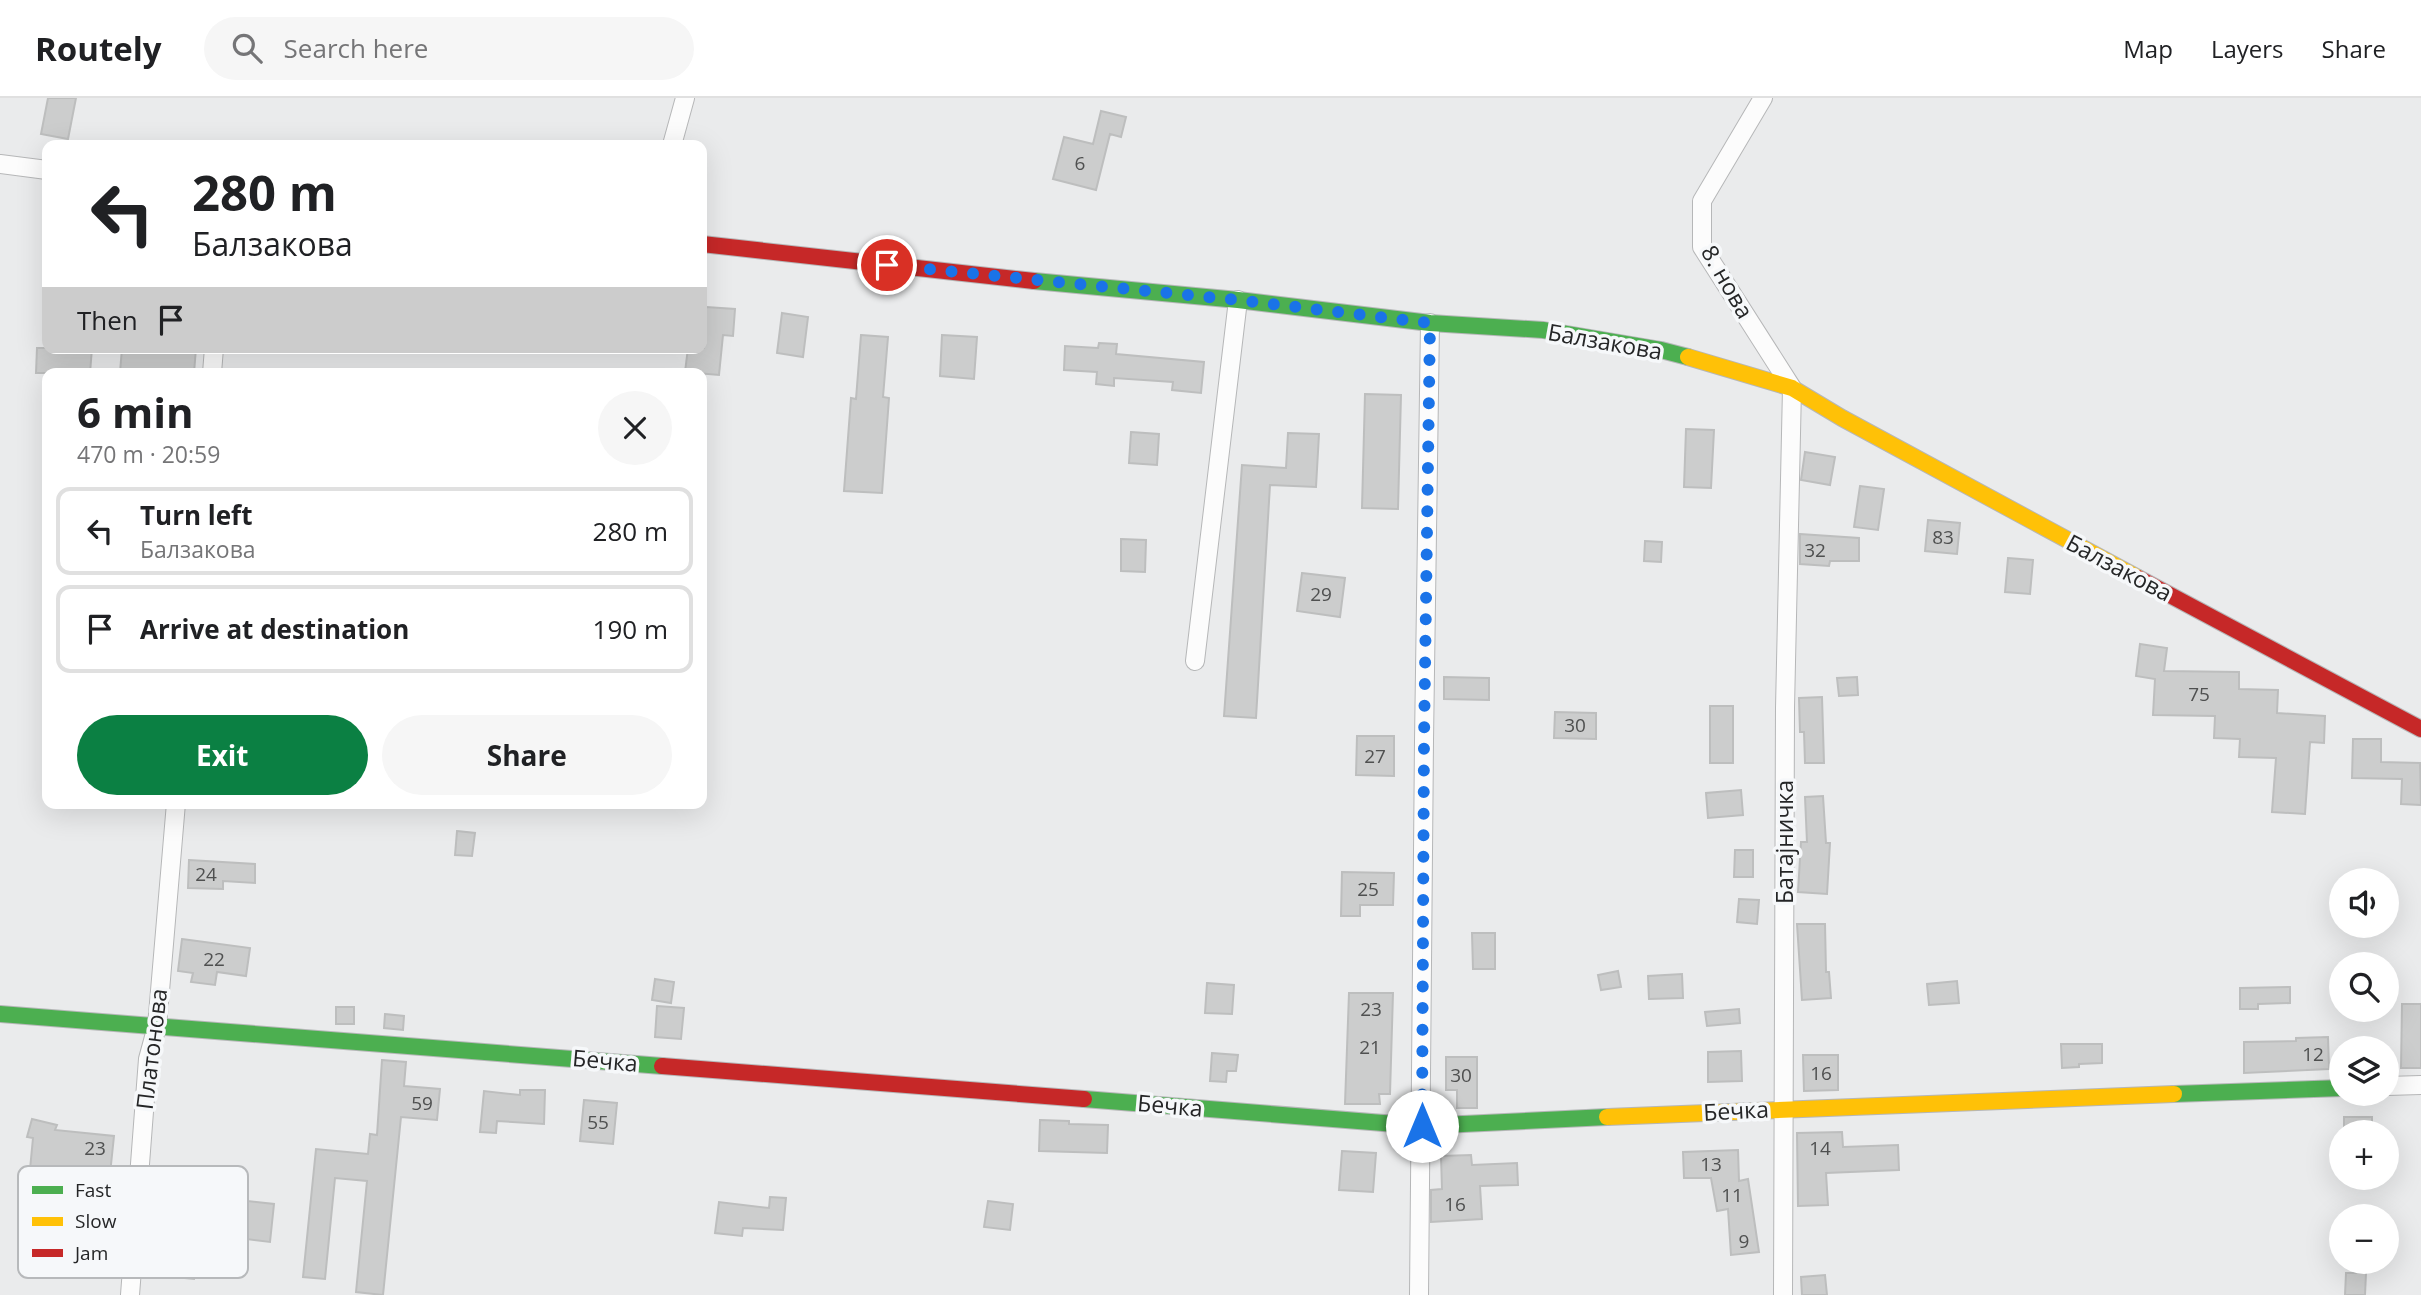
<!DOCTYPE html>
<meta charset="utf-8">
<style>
:root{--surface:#fff;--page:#f6f6f6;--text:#202124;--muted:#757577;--line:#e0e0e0;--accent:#0b8043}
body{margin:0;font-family:"Open Sans",sans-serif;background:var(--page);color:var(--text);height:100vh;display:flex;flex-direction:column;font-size:26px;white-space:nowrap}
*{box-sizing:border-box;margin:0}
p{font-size:23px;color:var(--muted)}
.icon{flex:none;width:38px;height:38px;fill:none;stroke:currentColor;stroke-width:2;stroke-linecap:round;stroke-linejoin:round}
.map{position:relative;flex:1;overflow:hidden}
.panel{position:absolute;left:42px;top:270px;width:665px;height:441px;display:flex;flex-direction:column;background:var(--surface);border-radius:14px;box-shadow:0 7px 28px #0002}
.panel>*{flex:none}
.banner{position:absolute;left:42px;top:42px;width:665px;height:214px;border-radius:14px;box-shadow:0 7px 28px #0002;background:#fff;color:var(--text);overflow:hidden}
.buttons{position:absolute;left:2329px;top:770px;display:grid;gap:14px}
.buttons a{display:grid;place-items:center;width:70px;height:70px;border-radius:50%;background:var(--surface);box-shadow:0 7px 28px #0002;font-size:35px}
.pin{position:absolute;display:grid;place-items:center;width:60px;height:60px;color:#fff;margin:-30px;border:4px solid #fff;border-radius:50%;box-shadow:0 2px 7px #0007}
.me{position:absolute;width:77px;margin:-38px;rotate:0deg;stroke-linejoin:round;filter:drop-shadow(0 0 5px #0008)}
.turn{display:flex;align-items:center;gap:24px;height:147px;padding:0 35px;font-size:32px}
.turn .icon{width:91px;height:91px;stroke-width:2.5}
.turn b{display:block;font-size:49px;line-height:60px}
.then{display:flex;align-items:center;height:66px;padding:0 35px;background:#0003;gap:14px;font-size:26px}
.round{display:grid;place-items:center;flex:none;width:74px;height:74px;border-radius:37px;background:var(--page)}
.summary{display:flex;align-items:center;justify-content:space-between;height:119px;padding:0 35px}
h1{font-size:42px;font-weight:700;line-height:52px}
.button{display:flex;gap:14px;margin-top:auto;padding:14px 35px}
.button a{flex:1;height:80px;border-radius:42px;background:var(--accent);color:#fff;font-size:28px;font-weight:700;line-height:80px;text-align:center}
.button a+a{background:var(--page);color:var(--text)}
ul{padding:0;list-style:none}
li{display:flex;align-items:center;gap:21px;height:88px;margin:0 14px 10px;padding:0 21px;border:4px solid var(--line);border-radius:14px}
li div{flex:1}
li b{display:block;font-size:26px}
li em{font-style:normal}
header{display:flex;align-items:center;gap:42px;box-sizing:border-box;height:98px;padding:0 35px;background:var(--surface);border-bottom:2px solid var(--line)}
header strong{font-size:33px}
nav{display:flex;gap:38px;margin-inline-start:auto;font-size:24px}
.search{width:490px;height:63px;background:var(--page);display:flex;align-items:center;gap:18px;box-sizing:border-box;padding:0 24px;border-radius:38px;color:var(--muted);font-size:26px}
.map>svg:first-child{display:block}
.building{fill:#cccdcd;stroke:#bdbebe;stroke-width:2}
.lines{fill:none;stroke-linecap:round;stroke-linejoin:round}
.street-casing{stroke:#b6b7b8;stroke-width:20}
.fast-casing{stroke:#b6b7b8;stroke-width:18}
.slow-casing{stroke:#b6b7b8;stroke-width:18}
.jam-casing{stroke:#b6b7b8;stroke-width:18}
.street{stroke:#fcfcfc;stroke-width:18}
.fast{stroke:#4caf50;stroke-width:16}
.slow{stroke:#ffc107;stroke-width:16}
.jam{stroke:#c62828;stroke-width:16}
.route{stroke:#1a73e8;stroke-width:12;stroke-dasharray:0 21.6}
.labels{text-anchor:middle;stroke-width:7;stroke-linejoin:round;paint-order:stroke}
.number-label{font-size:19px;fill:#4f5050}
.street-label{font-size:23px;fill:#252627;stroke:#f6f8fa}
.key{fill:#f6f8fa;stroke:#b7b9bb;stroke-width:2}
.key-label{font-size:19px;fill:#252627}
</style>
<header>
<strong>Routely</strong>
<div class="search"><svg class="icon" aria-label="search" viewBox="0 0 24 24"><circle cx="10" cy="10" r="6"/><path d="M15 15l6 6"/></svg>Search here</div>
<nav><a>Map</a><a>Layers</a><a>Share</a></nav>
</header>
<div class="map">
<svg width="2421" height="1197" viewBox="0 0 2421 1197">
<rect width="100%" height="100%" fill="#eaebec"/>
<path class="building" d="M 48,0 L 76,0 L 68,41 L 41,36 Z
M 1101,13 L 1126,19 L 1121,39 L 1110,36 L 1096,92 L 1053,81 L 1064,39 L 1093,46 Z
M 706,209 L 735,211 L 733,238 L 723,237 L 719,277 L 685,274 L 688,250 L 704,250 Z
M 782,215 L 808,219 L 803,259 L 777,255 Z
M 861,237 L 888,239 L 883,299 L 889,300 L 882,395 L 844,393 L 851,300 L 856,301 Z
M 942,237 L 977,239 L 974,281 L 940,278 Z
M 1099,245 L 1117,246 L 1116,256 L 1204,264 L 1201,295 L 1172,292 L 1173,284 L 1114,280 L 1114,288 L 1096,286 L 1097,274 L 1064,272 L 1065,248 L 1098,250 Z
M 37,250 L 92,250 L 90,275 L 36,275 Z
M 122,250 L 196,250 L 194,275 L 120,275 Z
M 1365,296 L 1401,297 L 1398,411 L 1362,410 Z
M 1686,331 L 1714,332 L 1711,390 L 1684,389 Z
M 1131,334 L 1159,336 L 1157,367 L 1129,365 Z
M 1288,335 L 1319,336 L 1316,389 L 1270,387 L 1256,620 L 1224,618 L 1242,367 L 1286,370 Z
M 1805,354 L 1835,359 L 1830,387 L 1801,382 Z
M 1860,388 L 1884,391 L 1878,432 L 1854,429 Z
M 1928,422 L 1960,425 L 1957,456 L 1925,453 Z
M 1800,436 L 1859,440 L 1859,463 L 1830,463 L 1829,468 L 1800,466 Z
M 1121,441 L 1146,442 L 1145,474 L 1121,473 Z
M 1645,443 L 1662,444 L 1661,464 L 1644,463 Z
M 2008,460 L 2033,462 L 2030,496 L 2005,494 Z
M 1302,475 L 1345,480 L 1340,519 L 1297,513 Z
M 2140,546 L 2167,550 L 2164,573 L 2239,574 L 2239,591 L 2278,592 L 2277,615 L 2325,618 L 2324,645 L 2310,644 L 2305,716 L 2272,714 L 2276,660 L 2239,659 L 2240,641 L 2214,640 L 2215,618 L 2153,617 L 2155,581 L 2136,578 Z
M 1444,579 L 1489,580 L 1489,602 L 1444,601 Z
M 1857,579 L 1858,597 L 1839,598 L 1837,580 Z
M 1822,599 L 1824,665 L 1805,665 L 1804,634 L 1800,634 L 1799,600 Z
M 1710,608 L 1733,608 L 1733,665 L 1710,665 Z
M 1555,614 L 1596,615 L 1596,641 L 1554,640 Z
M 1357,638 L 1394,638 L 1394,678 L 1356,677 Z
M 2353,641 L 2381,641 L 2381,664 L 2420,665 L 2421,707 L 2401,706 L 2402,681 L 2352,680 Z
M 1741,692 L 1743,717 L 1708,720 L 1706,695 Z
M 1823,698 L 1826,745 L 1830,745 L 1827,796 L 1798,794 L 1801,744 L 1807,744 L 1805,699 Z
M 457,733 L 475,735 L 472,758 L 455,757 Z
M 1735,752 L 1753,752 L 1753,779 L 1734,779 Z
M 189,762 L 255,766 L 255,785 L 223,783 L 223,791 L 188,790 Z
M 1342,774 L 1394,775 L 1393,807 L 1360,807 L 1360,818 L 1341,818 Z
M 1739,801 L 1759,802 L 1757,826 L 1737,824 Z
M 1797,826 L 1825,826 L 1826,874 L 1829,874 L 1831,900 L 1802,902 Z
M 1472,835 L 1495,835 L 1495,871 L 1473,871 Z
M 182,841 L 250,850 L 246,878 L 217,874 L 215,887 L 191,884 L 193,875 L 178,873 Z
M 1618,873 L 1621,889 L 1601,892 L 1598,877 Z
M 1682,876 L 1683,900 L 1649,901 L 1648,878 Z
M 655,881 L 674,884 L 671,905 L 652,902 Z
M 1957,883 L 1959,905 L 1929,907 L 1927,886 Z
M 1207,885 L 1234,887 L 1232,916 L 1205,915 Z
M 2290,889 L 2290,905 L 2258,906 L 2258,911 L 2240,911 L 2240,890 Z
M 1349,895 L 1393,895 L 1390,996 L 1379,996 L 1380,1006 L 1345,1006 Z
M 2402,906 L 2421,906 L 2421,970 L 2401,970 Z
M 657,908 L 684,910 L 681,941 L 655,939 Z
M 336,909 L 354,909 L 354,926 L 336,926 Z
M 1739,911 L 1740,925 L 1707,928 L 1705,914 Z
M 385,916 L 404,918 L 403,932 L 384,930 Z
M 2328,939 L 2329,971 L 2244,975 L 2244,944 L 2296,943 L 2296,940 Z
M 2061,946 L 2102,946 L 2102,965 L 2079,966 L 2079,969 L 2062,970 Z
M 1741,953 L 1742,983 L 1708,984 L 1708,954 Z
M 1212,955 L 1238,957 L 1236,973 L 1227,973 L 1226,984 L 1210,983 Z
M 1803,957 L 1838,957 L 1838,992 L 1804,993 Z
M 1446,959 L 1477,959 L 1477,1010 L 1457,1010 L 1457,992 L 1446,992 Z
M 382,962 L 406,964 L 404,988 L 440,991 L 437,1022 L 401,1019 L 383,1197 L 356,1194 L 367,1083 L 335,1080 L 325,1181 L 303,1179 L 316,1051 L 368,1056 L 370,1036 L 377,1037 Z
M 520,992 L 545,992 L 544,1026 L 497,1023 L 496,1035 L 480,1034 L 484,993 L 520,997 Z
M 584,1002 L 617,1005 L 613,1046 L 580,1043 Z
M 2344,1019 L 2372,1019 L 2372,1034 L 2344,1034 Z
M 32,1021 L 57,1027 L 55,1032 L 114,1038 L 108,1095 L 115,1095 L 113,1127 L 80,1124 L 83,1087 L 29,1082 L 33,1040 L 27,1039 Z
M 1040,1022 L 1069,1023 L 1069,1026 L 1108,1027 L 1107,1055 L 1039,1053 Z
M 1842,1034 L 1843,1049 L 1898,1047 L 1899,1072 L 1826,1075 L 1828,1107 L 1798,1108 L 1797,1035 Z
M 1738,1052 L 1739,1083 L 1748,1081 L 1759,1154 L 1731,1157 L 1728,1111 L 1717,1113 L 1711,1080 L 1684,1080 L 1683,1054 Z
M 1342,1053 L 1376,1055 L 1373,1094 L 1339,1092 Z
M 1471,1057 L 1472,1067 L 1517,1065 L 1518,1087 L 1480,1088 L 1482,1121 L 1431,1124 L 1431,1092 L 1442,1091 L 1441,1058 Z
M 770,1099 L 786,1100 L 783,1132 L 743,1130 L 742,1138 L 715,1135 L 719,1104 L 769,1110 Z
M 230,1101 L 274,1106 L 270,1144 L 215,1137 L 218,1114 L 228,1115 Z
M 988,1103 L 1013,1106 L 1010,1132 L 984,1129 Z
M 158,1143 L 198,1146 L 194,1181 L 154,1177 Z
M 2346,1175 L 2366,1175 L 2365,1197 L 2345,1197 Z
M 1825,1177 L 1827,1197 L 1802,1197 L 1801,1179 Z"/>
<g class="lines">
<defs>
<path id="street" d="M 1763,0 L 1702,103 L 1702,149 L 1792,290 L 1785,610 L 1783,1197
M 672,47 L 685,0
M 0,66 L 47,72
M 212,275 L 214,250
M 1195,563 L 1238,202
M 2387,988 L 2421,987
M 130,1197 L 148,961 L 157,928 L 176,705
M 1419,1197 L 1424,643 L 1430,225"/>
<path id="fast" d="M 1034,183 L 1238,202 L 1430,225 L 1543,232 L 1661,252 L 1688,259
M 0,916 L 662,968
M 2174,996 L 2342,990
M 1084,1001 L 1421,1028 L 1607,1019"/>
<path id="slow" d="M 1688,259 L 1792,290 L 1842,320 L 2138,480
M 1607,1019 L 2174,996"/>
<path id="jam" d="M 702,146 L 1034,183
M 2138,480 L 2421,631
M 662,968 L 1084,1001"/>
</defs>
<use href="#street" class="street-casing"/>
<use href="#fast" class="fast-casing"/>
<use href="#slow" class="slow-casing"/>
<use href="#jam" class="jam-casing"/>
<use href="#street" class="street"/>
<use href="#fast" class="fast"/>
<use href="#slow" class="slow"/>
<use href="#jam" class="jam"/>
</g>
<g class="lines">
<path class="route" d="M 887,167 L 1238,202 L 1430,225 L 1424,643 L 1422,1028"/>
</g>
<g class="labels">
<g class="number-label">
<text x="1080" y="72">6</text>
<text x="1943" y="446">83</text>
<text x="1815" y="459">32</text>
<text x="1321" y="503">29</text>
<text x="2199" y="603">75</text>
<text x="1575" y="634">30</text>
<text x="1375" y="665">27</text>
<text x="206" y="783">24</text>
<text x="1368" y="798">25</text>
<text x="214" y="868">22</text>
<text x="1371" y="918">23</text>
<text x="1370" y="956">21</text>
<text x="2313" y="963">12</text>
<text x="1821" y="982">16</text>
<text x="1461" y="984">30</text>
<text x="422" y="1012">59</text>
<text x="598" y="1031">55</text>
<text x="95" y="1057">23</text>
<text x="1820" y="1057">14</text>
<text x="1711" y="1073">13</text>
<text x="1732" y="1104">11</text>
<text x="1455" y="1113">16</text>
<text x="1744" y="1150">9</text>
</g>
<g class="street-label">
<text transform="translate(1727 184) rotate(60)" y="8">8. нова</text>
<text transform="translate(1605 244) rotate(10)" y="8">Балзакова</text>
<text transform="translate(2119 470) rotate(28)" y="8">Балзакова</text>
<text transform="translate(1785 744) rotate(-90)" y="8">Батајничка</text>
<text transform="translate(152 951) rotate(-83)" y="8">Платонова</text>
<text transform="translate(605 963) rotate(5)" y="8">Бечка</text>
<text transform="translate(1170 1008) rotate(5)" y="8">Бечка</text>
<text transform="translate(1736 1013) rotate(-3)" y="8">Бечка</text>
</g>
</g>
<rect x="18" y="1068" width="230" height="112" rx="10" class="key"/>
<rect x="32" y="1088" width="31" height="8" fill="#4caf50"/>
<rect x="32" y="1119" width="31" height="9" fill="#ffc107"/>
<rect x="32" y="1151" width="31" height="8" fill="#c62828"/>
<g class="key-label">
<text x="75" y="1099">Fast</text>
<text x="75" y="1130">Slow</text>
<text x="75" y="1162">Jam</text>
</g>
</svg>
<div class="buttons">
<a><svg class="icon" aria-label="sound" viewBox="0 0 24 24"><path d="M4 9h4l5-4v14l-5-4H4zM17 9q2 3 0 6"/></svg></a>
<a><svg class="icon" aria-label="search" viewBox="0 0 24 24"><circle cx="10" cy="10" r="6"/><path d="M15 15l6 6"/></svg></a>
<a><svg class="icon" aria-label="layers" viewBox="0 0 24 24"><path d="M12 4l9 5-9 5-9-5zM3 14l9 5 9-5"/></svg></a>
<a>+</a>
<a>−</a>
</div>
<div class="pin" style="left:887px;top:167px;background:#d93025"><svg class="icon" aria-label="arrive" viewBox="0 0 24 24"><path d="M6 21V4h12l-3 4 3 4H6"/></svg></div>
<svg class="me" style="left:1422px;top:1028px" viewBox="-20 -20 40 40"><circle r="19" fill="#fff"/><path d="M0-13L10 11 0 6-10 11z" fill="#1a73e8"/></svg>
<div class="banner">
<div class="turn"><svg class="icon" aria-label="left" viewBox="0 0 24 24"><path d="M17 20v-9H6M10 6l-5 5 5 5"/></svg><div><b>280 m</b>Балзакова</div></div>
<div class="then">Then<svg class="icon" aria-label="arrive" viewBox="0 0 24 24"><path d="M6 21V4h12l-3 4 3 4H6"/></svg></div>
</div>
<section class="panel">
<div class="summary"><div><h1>6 min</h1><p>470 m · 20:59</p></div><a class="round"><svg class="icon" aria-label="close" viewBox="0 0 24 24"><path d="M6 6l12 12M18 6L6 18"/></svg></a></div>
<ul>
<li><svg class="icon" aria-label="left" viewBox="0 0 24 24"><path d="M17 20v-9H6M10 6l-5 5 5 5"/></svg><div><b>Turn left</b><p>Балзакова</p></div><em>280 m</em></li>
<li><svg class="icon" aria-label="arrive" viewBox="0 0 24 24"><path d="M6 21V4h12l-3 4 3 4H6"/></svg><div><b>Arrive at destination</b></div><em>190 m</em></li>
</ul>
<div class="button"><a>Exit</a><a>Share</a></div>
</section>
</div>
